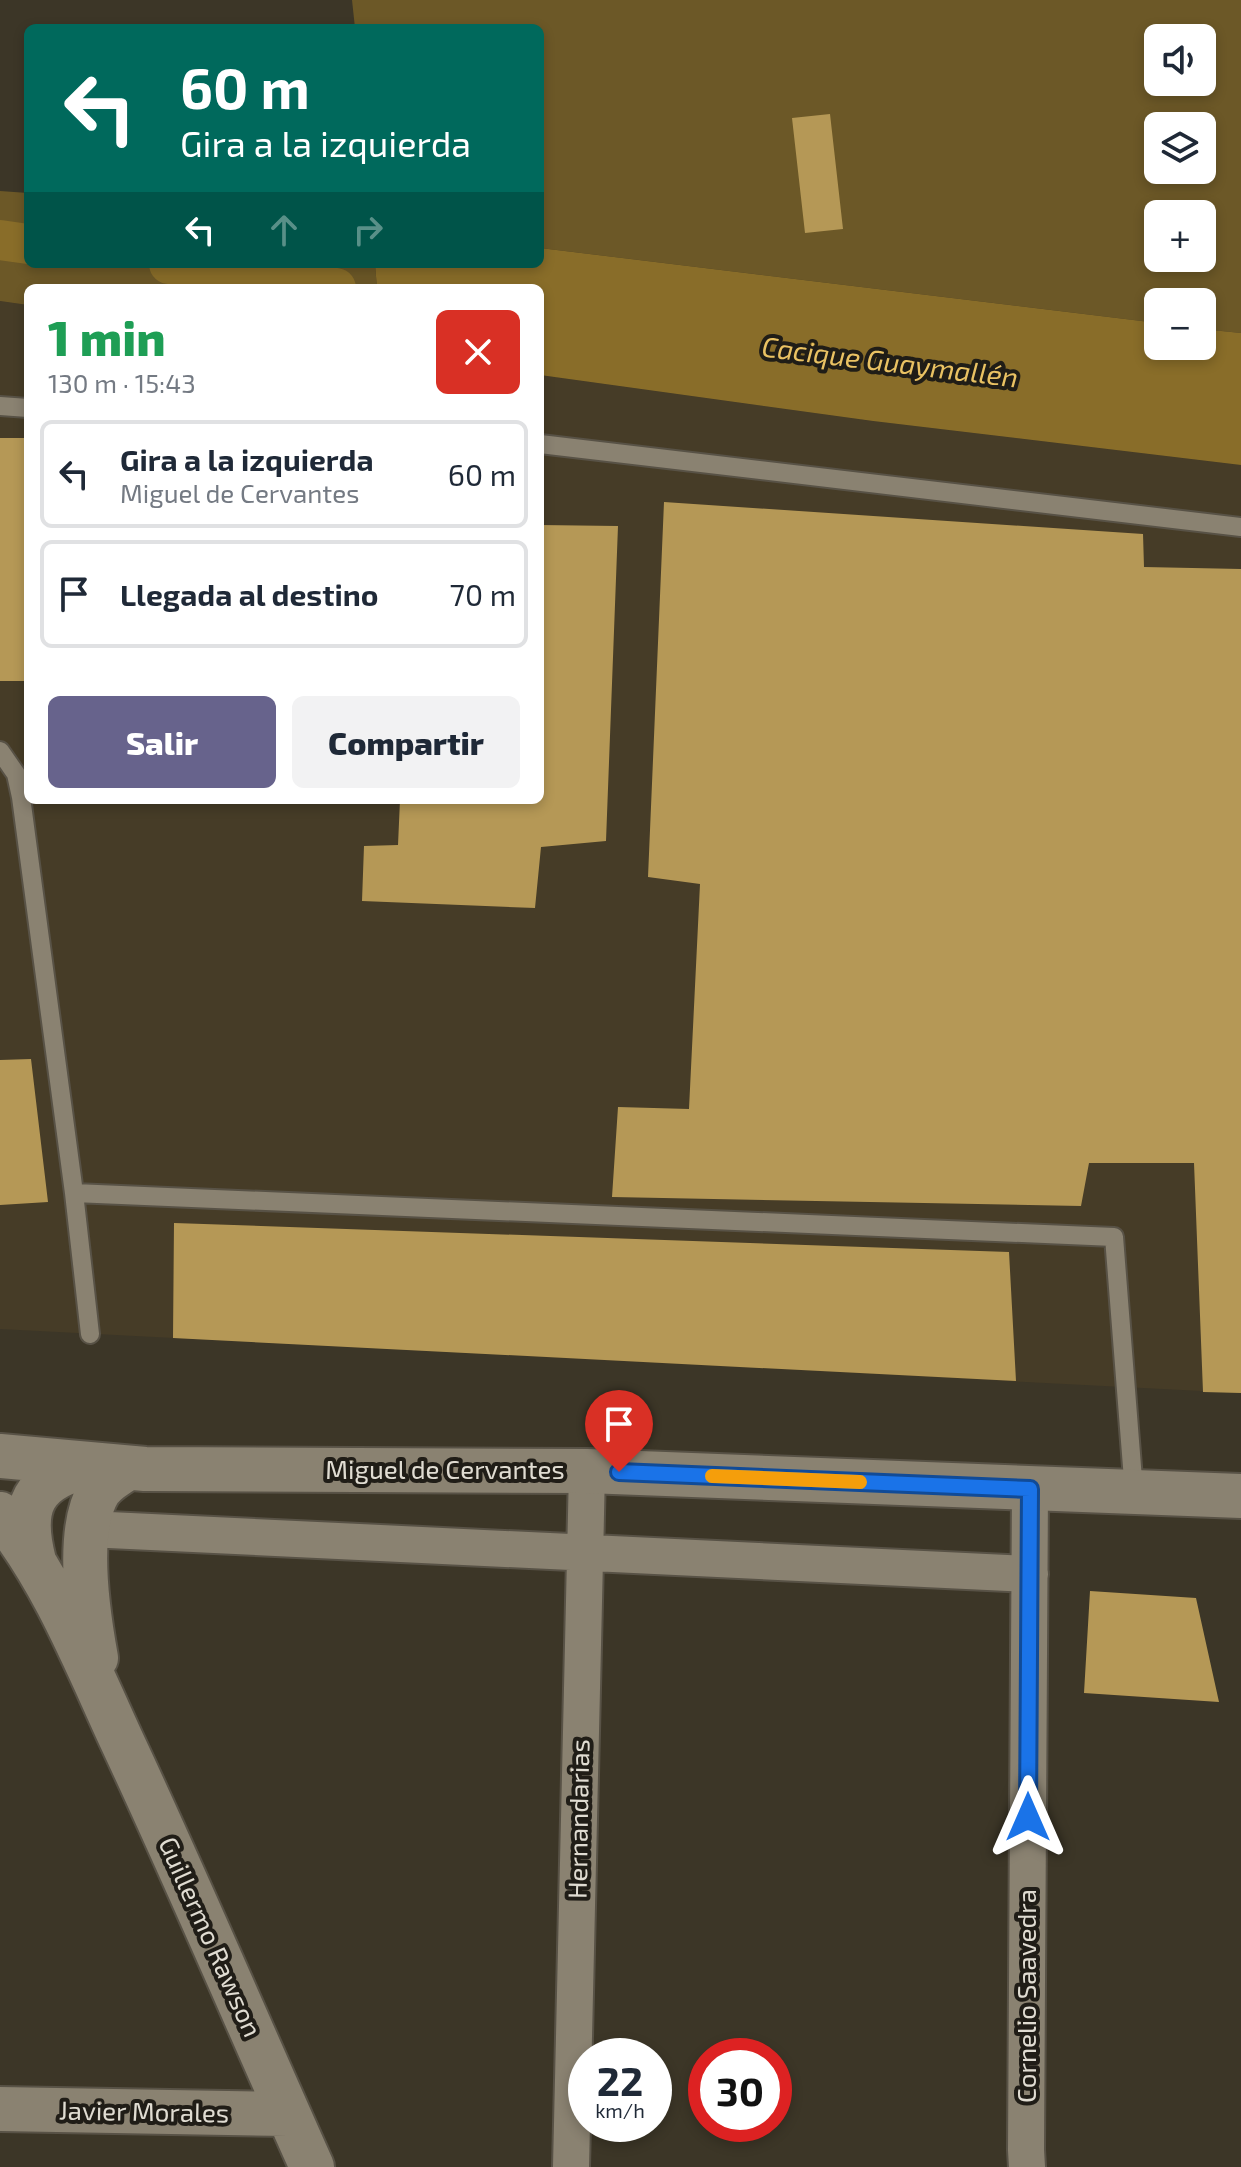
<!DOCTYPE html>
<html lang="es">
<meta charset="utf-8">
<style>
:root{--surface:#fff;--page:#f2f2f3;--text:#1f2937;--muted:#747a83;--line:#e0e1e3;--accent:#67638c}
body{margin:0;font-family:"Exo 2",sans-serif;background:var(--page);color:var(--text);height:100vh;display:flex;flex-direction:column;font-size:30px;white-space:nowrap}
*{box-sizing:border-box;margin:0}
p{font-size:26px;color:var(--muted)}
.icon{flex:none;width:44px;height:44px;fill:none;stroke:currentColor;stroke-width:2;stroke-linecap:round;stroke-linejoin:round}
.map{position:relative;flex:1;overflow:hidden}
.sheet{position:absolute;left:24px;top:284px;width:520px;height:520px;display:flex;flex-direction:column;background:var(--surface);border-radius:12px;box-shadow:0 4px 12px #0003}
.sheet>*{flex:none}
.banner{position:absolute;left:24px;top:24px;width:520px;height:244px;border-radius:12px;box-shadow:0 4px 12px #0003;background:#00695c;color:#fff;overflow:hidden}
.fabs{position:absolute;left:1144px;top:24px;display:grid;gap:16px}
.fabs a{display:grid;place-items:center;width:72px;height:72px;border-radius:12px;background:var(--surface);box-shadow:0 4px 12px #0003;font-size:40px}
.speed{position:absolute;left:568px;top:2038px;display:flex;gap:16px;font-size:40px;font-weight:700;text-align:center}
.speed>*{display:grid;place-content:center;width:104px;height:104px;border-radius:50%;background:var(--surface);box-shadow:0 4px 12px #0003;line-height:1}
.speed small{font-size:20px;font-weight:400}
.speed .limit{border:12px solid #d22;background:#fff;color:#111}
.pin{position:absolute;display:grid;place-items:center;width:68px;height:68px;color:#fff;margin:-82px -34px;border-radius:50% 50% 50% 0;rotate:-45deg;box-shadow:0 0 8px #0007}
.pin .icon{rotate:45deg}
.me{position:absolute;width:88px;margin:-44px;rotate:0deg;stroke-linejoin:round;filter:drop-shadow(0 0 6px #0008)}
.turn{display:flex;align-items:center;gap:28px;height:168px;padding:0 24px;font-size:36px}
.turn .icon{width:104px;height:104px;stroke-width:2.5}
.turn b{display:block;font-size:56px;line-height:68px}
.lanes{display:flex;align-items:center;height:76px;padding:0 24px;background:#0003;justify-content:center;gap:40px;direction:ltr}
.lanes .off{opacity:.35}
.round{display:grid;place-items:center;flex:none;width:84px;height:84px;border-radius:12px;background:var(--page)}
.overview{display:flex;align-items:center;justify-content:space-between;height:136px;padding:0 24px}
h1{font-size:48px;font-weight:800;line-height:60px;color:#1e9e55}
.primary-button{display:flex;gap:16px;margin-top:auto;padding:16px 24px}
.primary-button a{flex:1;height:92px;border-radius:12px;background:var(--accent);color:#fff;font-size:32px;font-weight:800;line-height:92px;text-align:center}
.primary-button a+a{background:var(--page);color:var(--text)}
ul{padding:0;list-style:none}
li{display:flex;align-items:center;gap:24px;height:108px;margin:0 16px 12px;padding:0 8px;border:4px solid var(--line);border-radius:12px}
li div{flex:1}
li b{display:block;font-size:30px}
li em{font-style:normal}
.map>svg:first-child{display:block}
.built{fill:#463c27}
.green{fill:#6c5827;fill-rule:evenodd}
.water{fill:#896d29}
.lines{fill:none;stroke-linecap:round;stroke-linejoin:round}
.canal{stroke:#896d29;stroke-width:40}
.building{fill:#b59856}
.lane-casing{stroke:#585246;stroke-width:22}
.street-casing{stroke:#585246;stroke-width:40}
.secondary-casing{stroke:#585246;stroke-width:48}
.lane{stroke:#8a8271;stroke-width:18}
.street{stroke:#8a8271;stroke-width:36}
.secondary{stroke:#8a8271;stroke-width:44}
.route-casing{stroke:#114b97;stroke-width:20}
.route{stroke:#1a73e8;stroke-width:14}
.slow{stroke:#f59e0b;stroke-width:14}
.labels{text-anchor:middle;stroke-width:8;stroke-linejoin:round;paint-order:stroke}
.street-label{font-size:26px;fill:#e0dcd2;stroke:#201d17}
.water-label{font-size:28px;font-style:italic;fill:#eac263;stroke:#201d17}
</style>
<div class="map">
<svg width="1241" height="2167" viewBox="0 0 1241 2167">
<rect width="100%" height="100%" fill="#3c3627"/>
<path class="built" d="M 0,301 L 28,305 L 28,800 L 540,800 L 540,375 L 873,421 L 1241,465 L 1241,1393 L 0,1329 Z"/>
<path class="green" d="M 352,0 L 1241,0 L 1241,333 L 1202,329 L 1202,302 L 1158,302 L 1158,323 L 540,248 L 540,28 L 355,28 ZM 1158,38 L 1202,38 L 1202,82 L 1158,82 ZM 1158,126 L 1202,126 L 1202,170 L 1158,170 ZM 1158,214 L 1202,214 L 1202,258 L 1158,258 Z
M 0,191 L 28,193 L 28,264 L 375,264 L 377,288 L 28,288 L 28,305 L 0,301 Z"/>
<path class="water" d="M 540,248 L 1158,323 L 1158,346 L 1202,346 L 1202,329 L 1241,333 L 1241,465 L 873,421 L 540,375 L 540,288 L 377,288 L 375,264 L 540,264 Z"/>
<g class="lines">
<path class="canal" d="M 0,240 L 28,244
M 169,264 L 336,288"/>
</g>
<path class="building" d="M 830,114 L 843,229 L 805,233 L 792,118 Z
M 0,438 L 28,438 L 28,681 L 0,681 Z
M 664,502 L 1143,534 L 1144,567 L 1241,569 L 1241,1393 L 1203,1392 L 1194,1163 L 1089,1163 L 1081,1206 L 612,1197 L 618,1107 L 689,1109 L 700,884 L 648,877 Z
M 540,525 L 618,526 L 606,841 L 541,847 L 535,908 L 362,901 L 364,846 L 398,845 L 400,800 L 540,800 Z
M 31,1059 L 48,1202 L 0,1205 L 0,1060 Z
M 174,1223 L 1009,1252 L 1016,1381 L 173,1338 Z
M 1090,1591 L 1196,1598 L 1219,1702 L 1084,1693 Z"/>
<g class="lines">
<defs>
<path id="lane" d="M 0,406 L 28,408
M 540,444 L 1241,527
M 0,751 L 16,774 L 21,797 L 74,1193 L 90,1334
M 74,1193 L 1114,1237 L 1134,1492"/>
<path id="street" d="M 88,1529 L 1030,1574
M 571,2167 L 587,1471
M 1027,2167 L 1026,2150 L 1030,1489"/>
<path id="secondary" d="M 0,1456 L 145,1469 L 587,1471 L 1241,1496
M 0,1514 C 53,1579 86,1663 121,1739 C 187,1880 248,2024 312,2167
M 34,1561 C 20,1506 32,1479 90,1465
M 96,1658 C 88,1614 75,1531 99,1491 C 106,1481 118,1474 128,1468
M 0,2109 L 288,2114"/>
</defs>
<use href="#lane" class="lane-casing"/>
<use href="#street" class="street-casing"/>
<use href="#secondary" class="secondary-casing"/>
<use href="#lane" class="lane"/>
<use href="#street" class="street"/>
<use href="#secondary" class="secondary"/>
</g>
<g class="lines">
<defs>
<path id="route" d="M 619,1472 L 1030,1489 L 1028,1817"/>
</defs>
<use href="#route" class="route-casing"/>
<use href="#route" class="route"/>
<path class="slow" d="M 712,1476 L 860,1482"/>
</g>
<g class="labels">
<g class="street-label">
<text x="445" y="1479">Miguel de Cervantes</text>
<text transform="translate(579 1819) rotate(-89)" y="9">Hernandarias</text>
<text transform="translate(210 1937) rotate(66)" y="9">Guillermo Rawson</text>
<text transform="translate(1027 1996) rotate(-90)" y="9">Cornelio Saavedra</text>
<text transform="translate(144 2112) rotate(1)" y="9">Javier Morales</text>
</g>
<g class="water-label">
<text transform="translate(890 362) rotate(7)" y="10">Cacique Guaymallén</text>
</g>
</g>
</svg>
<div class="fabs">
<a><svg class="icon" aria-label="sound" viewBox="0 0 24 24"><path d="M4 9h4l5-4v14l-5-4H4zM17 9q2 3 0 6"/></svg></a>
<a><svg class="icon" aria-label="layers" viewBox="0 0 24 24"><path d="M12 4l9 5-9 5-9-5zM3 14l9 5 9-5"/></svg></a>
<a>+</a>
<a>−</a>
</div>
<div class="speed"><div>22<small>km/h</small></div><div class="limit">30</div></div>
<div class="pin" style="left:619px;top:1472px;background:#d93025"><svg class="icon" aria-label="arrive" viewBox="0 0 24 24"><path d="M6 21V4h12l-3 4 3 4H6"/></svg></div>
<svg class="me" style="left:1028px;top:1817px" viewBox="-20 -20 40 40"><path d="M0-17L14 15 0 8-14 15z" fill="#1a73e8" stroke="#fff" stroke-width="4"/></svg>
<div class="banner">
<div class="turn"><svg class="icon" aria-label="left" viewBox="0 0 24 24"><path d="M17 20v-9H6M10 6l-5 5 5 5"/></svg><div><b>60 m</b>Gira a la izquierda</div></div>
<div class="lanes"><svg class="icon" aria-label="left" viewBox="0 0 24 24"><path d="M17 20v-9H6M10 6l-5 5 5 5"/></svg><svg class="icon off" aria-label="ahead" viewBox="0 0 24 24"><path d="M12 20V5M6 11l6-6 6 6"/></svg><svg class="icon off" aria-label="right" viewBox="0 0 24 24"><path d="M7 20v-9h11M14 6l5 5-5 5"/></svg></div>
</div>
<section class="sheet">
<div class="overview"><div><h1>1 min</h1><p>130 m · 15:43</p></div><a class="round" style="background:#d93025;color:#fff"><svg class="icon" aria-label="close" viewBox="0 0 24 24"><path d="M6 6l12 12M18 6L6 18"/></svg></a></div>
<ul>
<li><svg class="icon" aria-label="left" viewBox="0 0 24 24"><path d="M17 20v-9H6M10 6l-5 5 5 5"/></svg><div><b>Gira a la izquierda</b><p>Miguel de Cervantes</p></div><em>60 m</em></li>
<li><svg class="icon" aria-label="arrive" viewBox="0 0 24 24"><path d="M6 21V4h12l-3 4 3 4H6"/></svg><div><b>Llegada al destino</b></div><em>70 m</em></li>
</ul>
<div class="primary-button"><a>Salir</a><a>Compartir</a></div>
</section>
</div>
